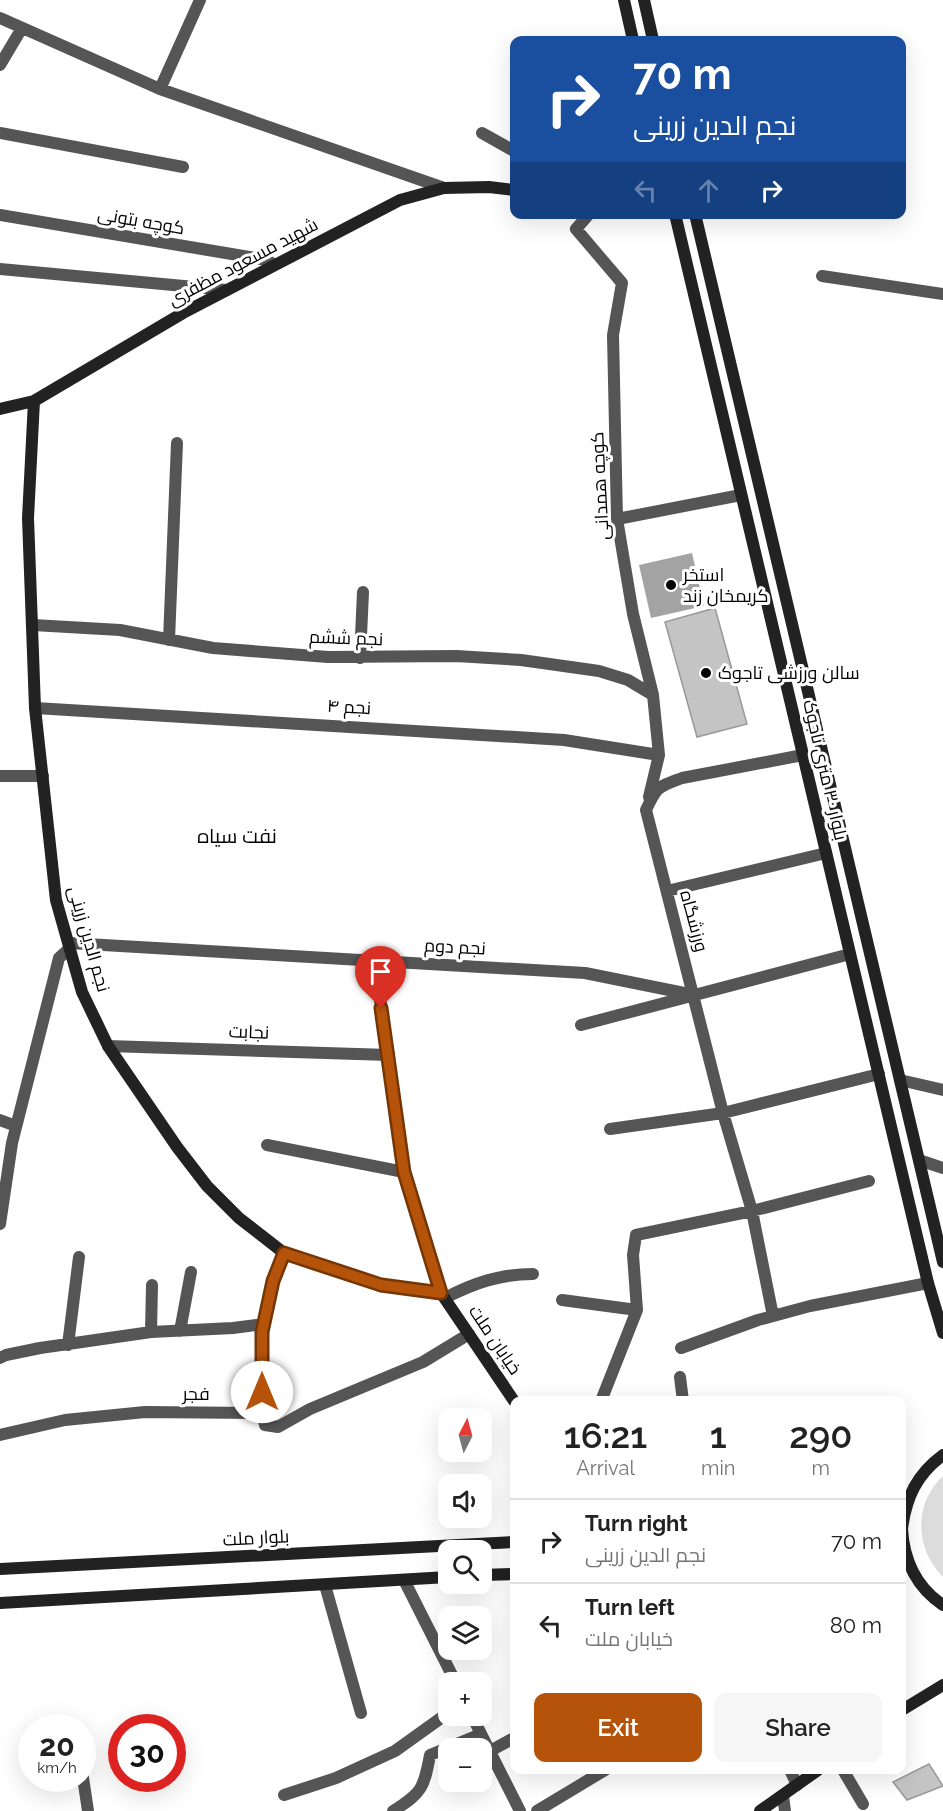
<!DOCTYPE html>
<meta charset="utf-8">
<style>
:root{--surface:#fff;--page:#f6f6f6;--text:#222;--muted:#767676;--line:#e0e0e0;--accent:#b45309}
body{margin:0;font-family:Raleway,Cairo,sans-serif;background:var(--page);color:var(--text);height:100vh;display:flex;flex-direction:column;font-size:22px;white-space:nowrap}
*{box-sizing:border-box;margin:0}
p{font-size:20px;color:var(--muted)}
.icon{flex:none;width:33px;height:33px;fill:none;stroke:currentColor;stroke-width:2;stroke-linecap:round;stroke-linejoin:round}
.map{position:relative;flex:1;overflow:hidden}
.side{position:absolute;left:510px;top:1396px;width:396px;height:378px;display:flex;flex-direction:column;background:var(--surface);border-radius:12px;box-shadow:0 6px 24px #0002}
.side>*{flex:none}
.hud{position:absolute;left:510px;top:36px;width:396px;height:183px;border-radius:12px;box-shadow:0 6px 24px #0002;background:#1a4fa0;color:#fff;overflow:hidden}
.needle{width:39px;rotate:6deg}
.controls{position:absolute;left:438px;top:1408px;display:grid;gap:12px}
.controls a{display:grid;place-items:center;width:54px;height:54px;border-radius:12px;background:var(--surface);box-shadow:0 6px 24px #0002;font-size:30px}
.speed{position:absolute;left:18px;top:1714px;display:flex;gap:12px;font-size:30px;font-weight:700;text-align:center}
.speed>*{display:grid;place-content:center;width:78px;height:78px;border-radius:50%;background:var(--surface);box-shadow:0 6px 24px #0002;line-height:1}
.speed small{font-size:15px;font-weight:400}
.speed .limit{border:9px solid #d22;background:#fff;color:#111}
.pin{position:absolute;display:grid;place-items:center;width:51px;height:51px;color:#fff;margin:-62px -26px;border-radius:50% 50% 50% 0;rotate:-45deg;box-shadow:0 0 6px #0007}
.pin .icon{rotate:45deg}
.me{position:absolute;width:66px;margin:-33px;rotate:0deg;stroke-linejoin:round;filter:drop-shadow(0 0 4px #0008)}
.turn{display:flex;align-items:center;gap:21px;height:126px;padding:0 24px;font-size:27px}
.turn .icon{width:78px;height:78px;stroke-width:2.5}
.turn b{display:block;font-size:42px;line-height:51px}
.lanes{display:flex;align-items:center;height:57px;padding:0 24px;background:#0003;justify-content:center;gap:30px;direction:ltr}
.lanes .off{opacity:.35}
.eta{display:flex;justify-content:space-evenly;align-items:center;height:102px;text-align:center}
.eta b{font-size:36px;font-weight:600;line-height:42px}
.cta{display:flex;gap:12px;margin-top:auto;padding:12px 24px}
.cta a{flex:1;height:69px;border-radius:12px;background:var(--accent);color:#fff;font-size:24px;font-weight:600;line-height:69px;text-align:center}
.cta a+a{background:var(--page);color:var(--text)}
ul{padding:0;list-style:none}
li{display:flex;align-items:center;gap:18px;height:84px;padding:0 24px;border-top:2px solid var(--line)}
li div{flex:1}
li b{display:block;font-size:22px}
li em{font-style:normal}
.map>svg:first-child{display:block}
.green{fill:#dcdcdc}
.water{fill:#a3a3a3}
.building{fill:#c4c4c4;stroke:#999;stroke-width:1.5}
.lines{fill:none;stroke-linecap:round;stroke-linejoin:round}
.street{stroke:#555;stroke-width:12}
.secondary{stroke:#222;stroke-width:12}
.route-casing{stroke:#753606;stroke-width:15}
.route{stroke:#b45309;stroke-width:10}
.poi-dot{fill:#000;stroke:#fff;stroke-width:2}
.labels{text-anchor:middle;stroke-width:6;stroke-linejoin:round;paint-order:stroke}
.street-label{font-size:18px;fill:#000;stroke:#fff}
.poi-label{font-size:18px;fill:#000;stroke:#fff;text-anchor:start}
.neighbourhood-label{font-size:20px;fill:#000;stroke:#fff}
</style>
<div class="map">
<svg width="943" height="1811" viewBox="0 0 943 1811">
<rect width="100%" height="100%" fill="#fff"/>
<path class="green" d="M 943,1476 L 943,1577 C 915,1550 913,1503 943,1476 Z"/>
<path class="water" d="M 692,553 L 704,606 L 651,618 L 639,565 Z"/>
<path class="building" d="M 715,608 L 747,724 L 697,737 L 665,622 Z
M 929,1764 L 943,1786 L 907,1800 L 893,1782 Z"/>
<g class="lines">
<path class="street" d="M 0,18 L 160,89 L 444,188
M 0,65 L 22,28
M 160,89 L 200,0
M 0,133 L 183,167
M 482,133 L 514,151
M 589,214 L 576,229 L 622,283 L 613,335 L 617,519 L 633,614 L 653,695 L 659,755 L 649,797
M 0,215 L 267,260 L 274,265
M 0,269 L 227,290
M 822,276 L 943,294
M 617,519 L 741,495
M 33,625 L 120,630 L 213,648 L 328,657 L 456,656 L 521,660 L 599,671 L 628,680 L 653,695
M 169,640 L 177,443
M 360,658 L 363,592
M 35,708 L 564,740 L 659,755
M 0,776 L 43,776
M 667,891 L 826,853
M 69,943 L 585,973 L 694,995
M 581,1025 L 850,954
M 108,1046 L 389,1055
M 900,1080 L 943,1090
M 0,1120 L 16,1126
M 610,1129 L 723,1113 L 879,1074
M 267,1145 L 404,1172
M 919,1160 L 943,1168
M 0,1224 L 12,1143 L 59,958 L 70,948
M 284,1253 L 273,1281 L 262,1332 L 262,1413 L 265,1425 L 278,1427 L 310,1409 L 423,1362 L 469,1334
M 445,1298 C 474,1283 500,1274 533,1274
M 562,1300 L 637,1310
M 773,1316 L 752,1211 L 723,1113 L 646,810 C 657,786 658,787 682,778 L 803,755
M 180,1331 L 191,1272
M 151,1332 L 152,1285
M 68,1345 L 79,1257
M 681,1348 L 758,1320 L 810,1306 L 928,1283
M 0,1358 L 6,1355 L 40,1348 L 151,1332 L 233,1328 L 263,1324
M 680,1377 L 683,1401
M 601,1401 L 637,1310 L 633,1255 L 636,1235 L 752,1211 L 869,1181
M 0,1435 L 65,1420 L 145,1412 L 262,1413
M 404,1580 L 456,1683
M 325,1585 L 361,1713
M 472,1716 L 520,1811
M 490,1751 L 514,1738
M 790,1770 L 797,1785
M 843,1770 L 863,1804
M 82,1771 L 88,1811
M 284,1795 L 336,1778 L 395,1751 L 448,1713
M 783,1796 L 785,1811
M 393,1811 C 422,1793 424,1788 430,1755 L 481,1734
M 537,1811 L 605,1770"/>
<path class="secondary" d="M 624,0 L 633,40
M 644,0 L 653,40
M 675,214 L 928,1283 L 943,1333
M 695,214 L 943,1262
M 34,401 L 28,518 L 35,708 L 56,900 L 82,992 L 108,1046 L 177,1147 L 207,1186 L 239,1218 L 284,1253 L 381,1285 L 441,1293
M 0,409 L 34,401 L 183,313 L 400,200 L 444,188 L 489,187 L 514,190
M 378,984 L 404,1172 L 441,1293 L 514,1401
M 902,1529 C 904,1561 916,1587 943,1605
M 902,1529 C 906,1497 917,1474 943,1455
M 0,1569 L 514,1542
M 482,1575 L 514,1574
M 0,1603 L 448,1577
M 902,1710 L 943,1685
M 760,1811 L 818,1770"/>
</g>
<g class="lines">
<defs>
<path id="route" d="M 262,1392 L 262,1332 L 273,1281 L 284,1253 L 381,1285 L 441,1293 L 404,1172 L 381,1008"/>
</defs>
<use href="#route" class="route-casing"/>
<use href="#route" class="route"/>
</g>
<g class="poi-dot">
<circle cx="671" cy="585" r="6"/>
<circle cx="706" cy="673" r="6"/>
</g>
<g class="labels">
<g class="street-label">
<text transform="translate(141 221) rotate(10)" y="6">کوچه بتونی</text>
<text transform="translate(243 262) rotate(-28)" y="6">شهید مسعود مظفری</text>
<text transform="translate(600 486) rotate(-93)" y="6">کوچه همدانی</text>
<text transform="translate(346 638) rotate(2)" y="6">نجم ششم</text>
<text transform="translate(349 707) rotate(3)" y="6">نجم ۴</text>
<text transform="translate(825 770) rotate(77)" y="6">بلوار ۳۰ متری تاجوک</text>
<text transform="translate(694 921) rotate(75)" y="6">ورزشگاه</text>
<text transform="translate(89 939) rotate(74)" y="6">نجم الدین زرینی</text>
<text transform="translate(455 947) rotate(3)" y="6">نجم دوم</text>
<text transform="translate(249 1032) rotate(2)" y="6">نجابت</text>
<text transform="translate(495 1340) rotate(56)" y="6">خیابان ملت</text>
<text x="196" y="1400">فجر</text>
<text transform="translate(256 1538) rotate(-3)" y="6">بلوار ملت</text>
</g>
<g class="poi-label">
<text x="683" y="581">استخر<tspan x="683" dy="21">کریمخان زند</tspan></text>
<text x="718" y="679">سالن ورزشی تاجوک</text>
</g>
<g class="neighbourhood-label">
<text x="237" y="843">نفت سیاه</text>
</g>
</g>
</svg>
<div class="controls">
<a><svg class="needle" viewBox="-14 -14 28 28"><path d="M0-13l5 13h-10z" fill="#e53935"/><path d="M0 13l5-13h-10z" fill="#767676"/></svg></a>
<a><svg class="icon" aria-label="sound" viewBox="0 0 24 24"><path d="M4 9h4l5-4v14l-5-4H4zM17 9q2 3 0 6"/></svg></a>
<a><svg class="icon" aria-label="search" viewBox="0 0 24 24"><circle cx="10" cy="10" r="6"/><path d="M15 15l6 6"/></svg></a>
<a><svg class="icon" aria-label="layers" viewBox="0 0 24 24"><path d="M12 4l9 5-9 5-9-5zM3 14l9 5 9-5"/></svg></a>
<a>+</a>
<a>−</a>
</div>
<div class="speed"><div>20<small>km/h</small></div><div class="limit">30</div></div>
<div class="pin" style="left:381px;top:1008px;background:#d93025"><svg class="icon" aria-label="arrive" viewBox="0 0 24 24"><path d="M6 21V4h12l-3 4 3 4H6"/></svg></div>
<svg class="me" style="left:262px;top:1392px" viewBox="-20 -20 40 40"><circle r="19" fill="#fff"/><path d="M0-13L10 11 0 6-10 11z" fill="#b45309"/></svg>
<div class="hud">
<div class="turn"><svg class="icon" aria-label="right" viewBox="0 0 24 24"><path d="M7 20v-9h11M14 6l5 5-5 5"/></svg><div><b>70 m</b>نجم الدین زرینی</div></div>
<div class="lanes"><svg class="icon off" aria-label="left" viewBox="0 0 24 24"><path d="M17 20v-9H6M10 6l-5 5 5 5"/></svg><svg class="icon off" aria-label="ahead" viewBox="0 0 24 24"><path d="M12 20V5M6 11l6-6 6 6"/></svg><svg class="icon" aria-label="right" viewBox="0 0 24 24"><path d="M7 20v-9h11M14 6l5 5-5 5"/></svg></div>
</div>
<section class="side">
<div class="eta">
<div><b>16:21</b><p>Arrival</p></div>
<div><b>1</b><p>min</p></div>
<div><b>290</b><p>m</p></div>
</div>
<ul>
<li><svg class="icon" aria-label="right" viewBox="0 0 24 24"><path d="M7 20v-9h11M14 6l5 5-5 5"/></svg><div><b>Turn right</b><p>نجم الدین زرینی</p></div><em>70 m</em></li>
<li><svg class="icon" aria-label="left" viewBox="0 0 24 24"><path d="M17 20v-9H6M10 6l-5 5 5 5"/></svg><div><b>Turn left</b><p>خیابان ملت</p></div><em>80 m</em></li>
</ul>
<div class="cta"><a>Exit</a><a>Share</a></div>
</section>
</div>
